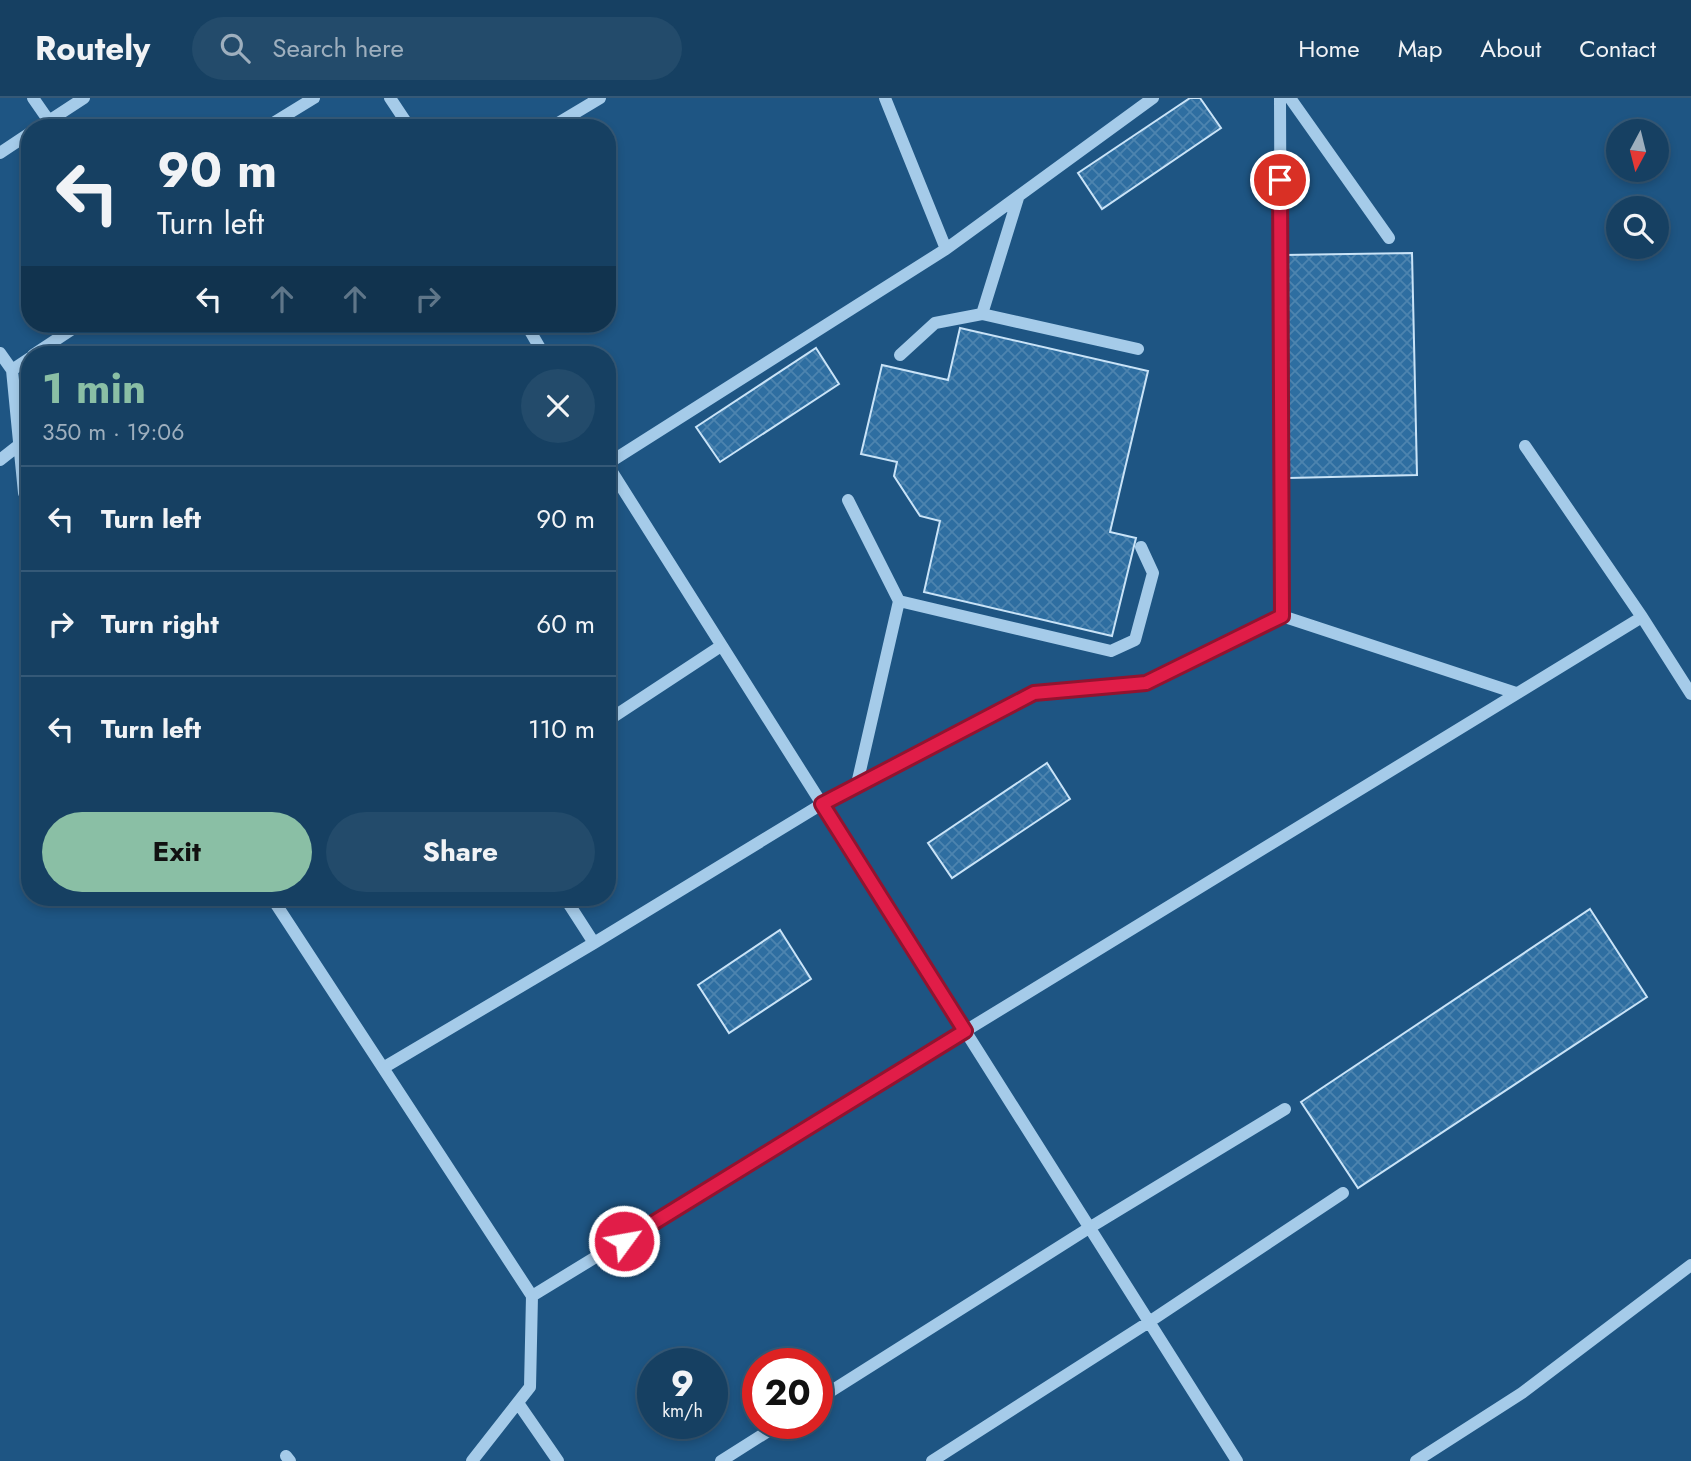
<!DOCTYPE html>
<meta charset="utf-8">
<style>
:root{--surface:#164062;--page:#234b6b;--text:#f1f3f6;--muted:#9eafbe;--line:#355977;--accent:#8abfa5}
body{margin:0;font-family:Jost,sans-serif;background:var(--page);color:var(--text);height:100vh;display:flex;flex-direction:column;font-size:26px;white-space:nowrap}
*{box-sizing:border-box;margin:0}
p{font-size:23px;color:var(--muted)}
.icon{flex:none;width:38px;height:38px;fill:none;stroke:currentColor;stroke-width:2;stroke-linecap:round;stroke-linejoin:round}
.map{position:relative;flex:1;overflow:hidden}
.side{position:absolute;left:21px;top:248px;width:595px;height:560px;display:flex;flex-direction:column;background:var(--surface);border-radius:28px;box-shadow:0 4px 10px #0003,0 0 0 2px var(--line)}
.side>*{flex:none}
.guide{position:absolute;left:21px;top:21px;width:595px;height:214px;border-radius:28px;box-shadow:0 4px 10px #0003,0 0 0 2px var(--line);background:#164062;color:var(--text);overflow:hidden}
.needle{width:46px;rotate:187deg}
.tools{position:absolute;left:1606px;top:21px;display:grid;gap:14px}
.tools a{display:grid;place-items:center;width:63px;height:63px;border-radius:50%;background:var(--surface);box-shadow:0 4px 10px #0003,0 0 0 2px var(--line);font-size:35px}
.speed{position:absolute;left:637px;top:1250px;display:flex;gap:14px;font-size:35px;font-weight:700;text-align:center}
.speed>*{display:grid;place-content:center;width:91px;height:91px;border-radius:50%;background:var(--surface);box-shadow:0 4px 10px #0003,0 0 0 2px var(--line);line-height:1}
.speed small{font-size:18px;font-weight:400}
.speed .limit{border:10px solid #d22;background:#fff;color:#111}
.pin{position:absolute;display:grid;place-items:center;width:60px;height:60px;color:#fff;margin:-30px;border:4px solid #fff;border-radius:50%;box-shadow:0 2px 7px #0007}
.me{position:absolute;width:77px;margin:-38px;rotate:58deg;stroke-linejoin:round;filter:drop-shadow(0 0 5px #0008)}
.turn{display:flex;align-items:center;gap:24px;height:147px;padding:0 21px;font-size:32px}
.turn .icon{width:91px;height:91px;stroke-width:2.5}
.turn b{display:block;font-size:49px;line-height:60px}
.lanes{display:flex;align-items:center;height:66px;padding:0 21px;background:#0003;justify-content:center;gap:35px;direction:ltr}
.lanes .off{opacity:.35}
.round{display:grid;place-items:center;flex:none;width:74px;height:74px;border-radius:37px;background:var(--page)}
.head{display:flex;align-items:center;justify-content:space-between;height:119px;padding:0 21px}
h1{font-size:42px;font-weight:700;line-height:52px;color:var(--accent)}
.primary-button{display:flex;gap:14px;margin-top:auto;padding:14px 21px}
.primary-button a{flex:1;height:80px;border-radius:42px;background:var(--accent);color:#111;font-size:28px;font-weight:700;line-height:80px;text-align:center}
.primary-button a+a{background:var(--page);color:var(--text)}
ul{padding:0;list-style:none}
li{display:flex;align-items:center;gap:21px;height:105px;padding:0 21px;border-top:2px solid var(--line)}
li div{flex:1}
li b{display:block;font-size:26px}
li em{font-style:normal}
header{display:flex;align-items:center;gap:42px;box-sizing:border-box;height:98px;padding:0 35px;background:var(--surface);border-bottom:2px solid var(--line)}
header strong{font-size:33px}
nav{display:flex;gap:38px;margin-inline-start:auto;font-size:24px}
.search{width:490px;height:63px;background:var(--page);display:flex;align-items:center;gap:18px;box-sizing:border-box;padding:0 24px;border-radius:38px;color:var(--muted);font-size:26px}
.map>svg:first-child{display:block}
.building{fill:url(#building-cross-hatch);stroke:#c9e3f7;stroke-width:2}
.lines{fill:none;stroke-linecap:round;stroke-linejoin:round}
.minor{stroke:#a5cbe9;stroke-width:12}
.route-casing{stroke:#92132f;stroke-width:18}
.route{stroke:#e11d48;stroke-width:12}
</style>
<header>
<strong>Routely</strong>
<div class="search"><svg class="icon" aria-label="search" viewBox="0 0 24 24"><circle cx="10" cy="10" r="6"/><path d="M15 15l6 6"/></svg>Search here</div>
<nav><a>Home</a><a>Map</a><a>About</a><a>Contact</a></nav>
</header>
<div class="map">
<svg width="1691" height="1363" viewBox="0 0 1691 1363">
<defs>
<pattern id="building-cross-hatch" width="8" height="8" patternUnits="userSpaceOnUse" patternTransform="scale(1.75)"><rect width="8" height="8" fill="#2e6ea1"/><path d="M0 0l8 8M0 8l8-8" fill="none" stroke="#4d84af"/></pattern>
</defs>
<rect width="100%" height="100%" fill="#1e5583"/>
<path class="building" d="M 1190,0 L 1200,0 L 1221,30 L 1102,111 L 1078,75 Z
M 1412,155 L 1417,377 L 1289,380 L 1284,157 Z
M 960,230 L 1148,273 L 1110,434 L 1136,440 L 1112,538 L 924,494 L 940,423 L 920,418 L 894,378 L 897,364 L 861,356 L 882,267 L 948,282 Z
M 816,250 L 839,286 L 720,364 L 696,329 Z
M 1047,665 L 1070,701 L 952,780 L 928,745 Z
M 1590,811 L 1647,899 L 1358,1090 L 1301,1004 Z
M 780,832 L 811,881 L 729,935 L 698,887 Z"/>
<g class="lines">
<path class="minor" d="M 33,0 L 49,23
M 390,0 L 410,30
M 885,0 L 946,151
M 1280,0 L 1282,518
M 1290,0 L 1389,140
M 38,30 L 84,0
M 265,30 L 314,0
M 550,30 L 600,0
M 0,55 L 30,35
M 982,216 L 1138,251
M 526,226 L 544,257
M 0,255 L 12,272
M 33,257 L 80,226
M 900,257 L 935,225 L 982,216 L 1018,100
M 30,260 L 12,272 L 24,395 L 30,405
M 1525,348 L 1642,519 L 1691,596
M 0,362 L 19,347
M 607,366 L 1237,1363
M 607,366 L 946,151 L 1153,0
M 848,402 L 899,503
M 607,623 L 721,548
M 857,686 L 899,503 L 1111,553 L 1135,542 L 1153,475 L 1141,449
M 272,800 L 532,1198
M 565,800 L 594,845
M 383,970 L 594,845 L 822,706 L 1034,595 L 1146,585 L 1282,518 L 1516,595
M 817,1302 L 1089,1130 L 1285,1011
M 518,1305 L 558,1363
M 286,1358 L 290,1363
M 472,1363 L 530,1289 L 532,1198 L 1642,519
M 721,1363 L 781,1325
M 932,1363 L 1149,1224 L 1343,1095
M 1416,1363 L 1522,1295 L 1691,1167"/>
</g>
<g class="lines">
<defs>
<path id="route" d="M 624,1143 L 965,933 L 822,706 L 1034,595 L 1146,585 L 1282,518 L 1280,82"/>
</defs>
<use href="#route" class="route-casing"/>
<use href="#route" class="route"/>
</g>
</svg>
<div class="tools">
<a><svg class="needle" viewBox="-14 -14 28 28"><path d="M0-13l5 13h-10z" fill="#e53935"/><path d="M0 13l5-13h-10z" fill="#9eafbe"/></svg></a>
<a><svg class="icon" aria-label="search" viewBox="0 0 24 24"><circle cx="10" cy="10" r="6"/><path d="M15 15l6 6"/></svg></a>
</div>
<div class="speed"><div>9<small>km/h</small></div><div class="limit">20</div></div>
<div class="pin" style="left:1280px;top:82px;background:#d93025"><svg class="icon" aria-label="arrive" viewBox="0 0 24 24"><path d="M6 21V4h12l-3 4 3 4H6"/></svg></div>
<svg class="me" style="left:624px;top:1143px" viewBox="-20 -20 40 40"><circle r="17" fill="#e11d48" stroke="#fff" stroke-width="3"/><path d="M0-11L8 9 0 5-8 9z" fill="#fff"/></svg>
<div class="guide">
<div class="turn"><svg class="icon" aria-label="left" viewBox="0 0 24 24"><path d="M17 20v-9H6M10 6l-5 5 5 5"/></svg><div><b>90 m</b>Turn left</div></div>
<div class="lanes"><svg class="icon" aria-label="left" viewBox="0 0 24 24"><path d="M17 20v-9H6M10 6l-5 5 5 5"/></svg><svg class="icon off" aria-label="ahead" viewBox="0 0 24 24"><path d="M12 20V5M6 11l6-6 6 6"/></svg><svg class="icon off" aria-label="ahead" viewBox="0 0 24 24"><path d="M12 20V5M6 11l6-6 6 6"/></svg><svg class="icon off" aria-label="right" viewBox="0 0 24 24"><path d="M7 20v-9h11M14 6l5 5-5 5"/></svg></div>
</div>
<section class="side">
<div class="head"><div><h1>1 min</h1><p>350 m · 19:06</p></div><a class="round"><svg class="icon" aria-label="close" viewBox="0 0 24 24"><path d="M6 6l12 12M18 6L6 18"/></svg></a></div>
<ul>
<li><svg class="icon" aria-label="left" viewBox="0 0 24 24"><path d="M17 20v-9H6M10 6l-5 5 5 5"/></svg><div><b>Turn left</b></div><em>90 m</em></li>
<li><svg class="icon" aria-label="right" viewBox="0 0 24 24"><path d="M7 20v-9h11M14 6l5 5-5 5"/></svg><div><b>Turn right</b></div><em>60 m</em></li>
<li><svg class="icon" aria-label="left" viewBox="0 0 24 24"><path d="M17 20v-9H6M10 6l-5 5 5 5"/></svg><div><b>Turn left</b></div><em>110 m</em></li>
</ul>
<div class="primary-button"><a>Exit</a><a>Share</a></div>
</section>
</div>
